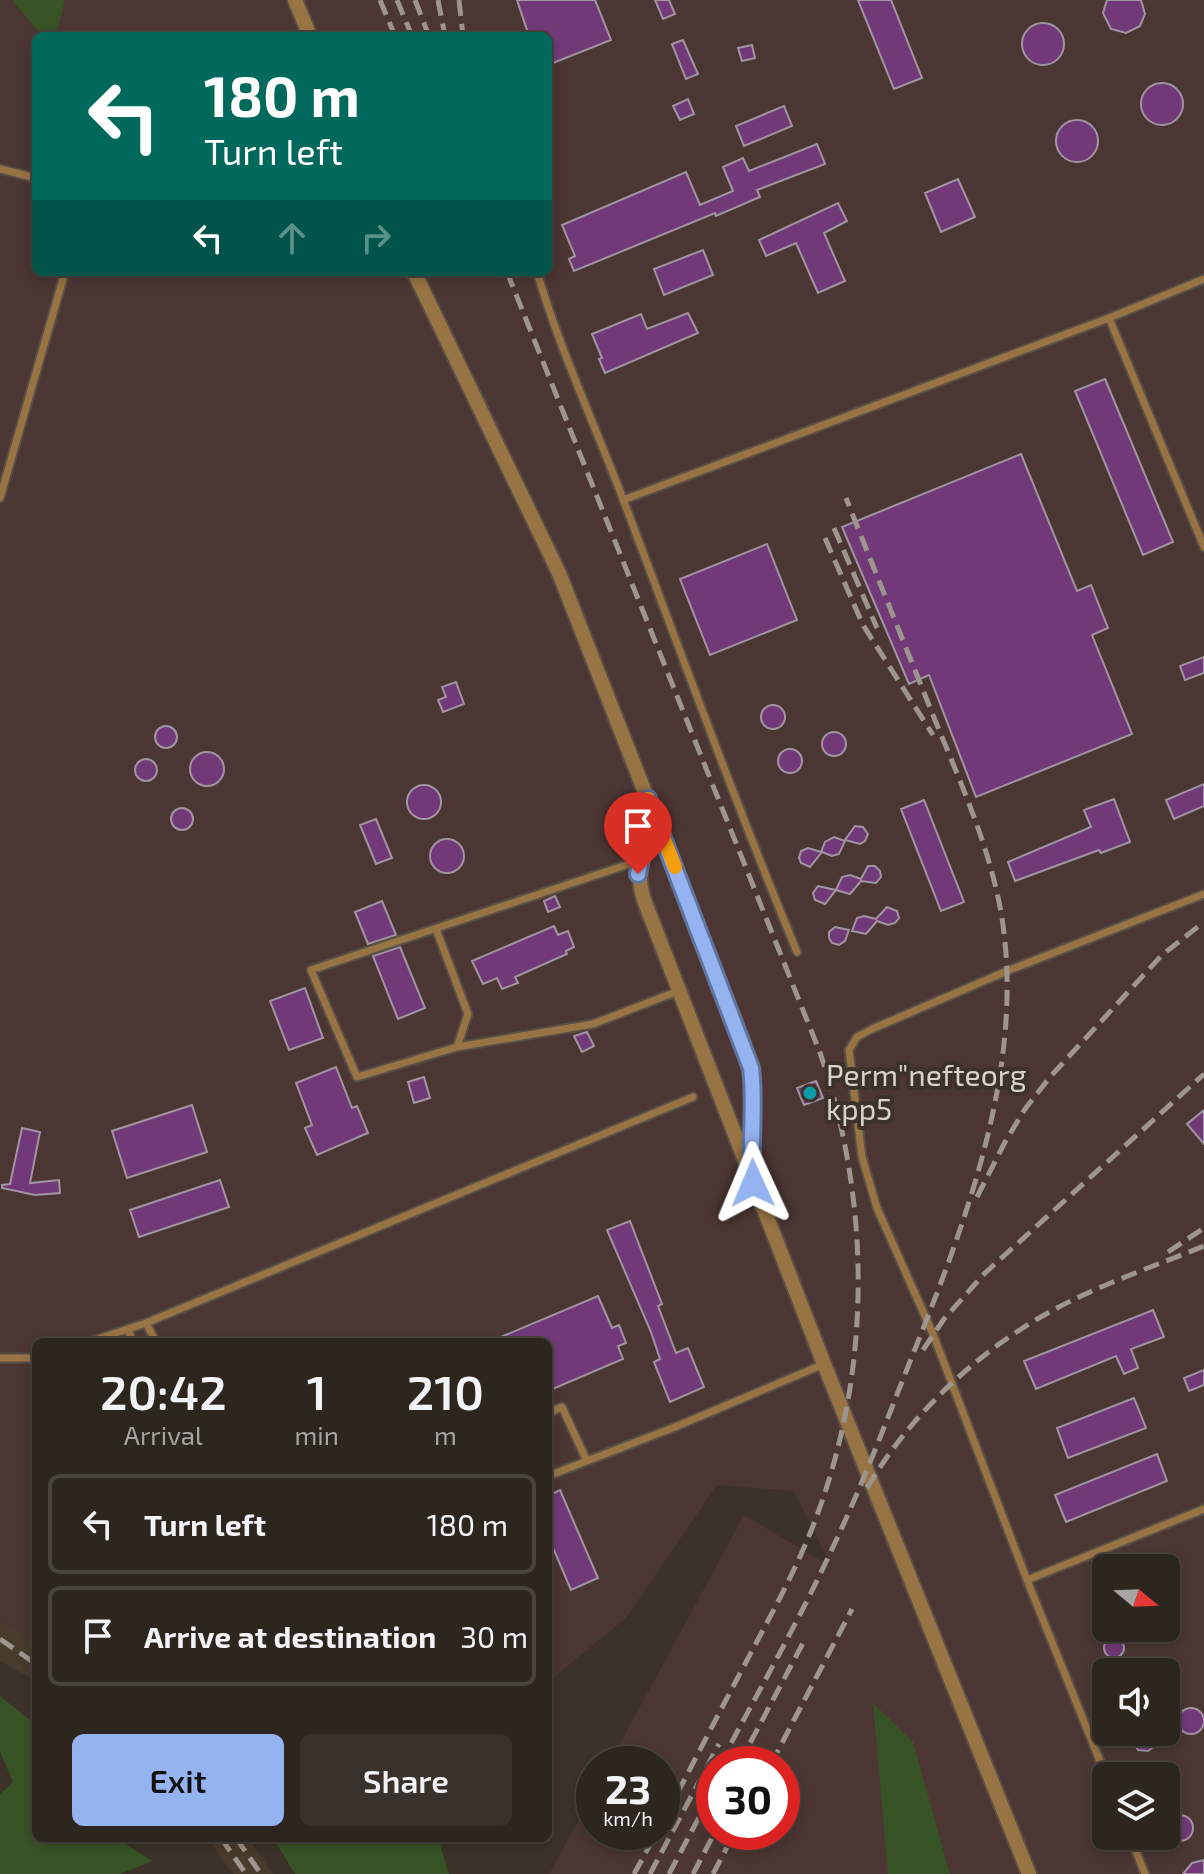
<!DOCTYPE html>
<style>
:root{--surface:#2d261f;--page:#39322c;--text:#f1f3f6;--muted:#a7a5a4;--line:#48433d;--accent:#95b2f1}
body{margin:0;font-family:"Exo 2",sans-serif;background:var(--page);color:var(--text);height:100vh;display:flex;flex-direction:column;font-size:30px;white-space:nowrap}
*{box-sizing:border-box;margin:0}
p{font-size:26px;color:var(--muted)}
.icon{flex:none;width:44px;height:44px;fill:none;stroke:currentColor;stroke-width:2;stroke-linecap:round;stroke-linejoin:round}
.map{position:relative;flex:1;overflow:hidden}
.panel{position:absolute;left:32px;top:1338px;width:520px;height:504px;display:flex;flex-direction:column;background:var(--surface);border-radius:12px;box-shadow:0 4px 12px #0003,0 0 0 2px var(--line)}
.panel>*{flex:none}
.guide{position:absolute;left:32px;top:32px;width:520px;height:244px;border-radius:12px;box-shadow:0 4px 12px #0003,0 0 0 2px var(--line);background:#00695c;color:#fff;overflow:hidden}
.needle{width:52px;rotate:109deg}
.tools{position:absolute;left:1092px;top:1554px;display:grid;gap:16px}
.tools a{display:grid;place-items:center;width:88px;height:88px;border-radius:12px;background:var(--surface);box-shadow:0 4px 12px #0003,0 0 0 2px var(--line);font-size:40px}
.speed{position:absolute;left:576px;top:1746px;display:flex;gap:16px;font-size:40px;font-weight:700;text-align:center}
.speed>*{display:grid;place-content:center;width:104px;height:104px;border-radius:50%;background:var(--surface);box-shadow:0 4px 12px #0003,0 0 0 2px var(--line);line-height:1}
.speed small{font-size:20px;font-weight:400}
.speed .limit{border:12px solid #d22;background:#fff;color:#111}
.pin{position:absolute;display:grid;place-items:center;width:68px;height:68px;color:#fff;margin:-82px -34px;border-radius:50% 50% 50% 0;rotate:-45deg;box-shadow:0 0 8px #0007}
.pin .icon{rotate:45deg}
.me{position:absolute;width:88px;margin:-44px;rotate:359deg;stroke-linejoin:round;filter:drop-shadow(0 0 6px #0008)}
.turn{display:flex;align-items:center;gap:28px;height:168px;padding:0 40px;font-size:36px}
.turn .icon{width:104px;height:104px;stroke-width:2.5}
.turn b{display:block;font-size:56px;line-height:68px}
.lanes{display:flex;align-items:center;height:76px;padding:0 40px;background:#0003;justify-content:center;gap:40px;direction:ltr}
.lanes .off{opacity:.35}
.eta{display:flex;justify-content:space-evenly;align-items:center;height:136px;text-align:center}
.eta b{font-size:48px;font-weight:600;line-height:56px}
.action{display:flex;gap:16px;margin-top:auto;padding:16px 40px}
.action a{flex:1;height:92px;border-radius:12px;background:var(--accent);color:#111;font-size:32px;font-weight:600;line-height:92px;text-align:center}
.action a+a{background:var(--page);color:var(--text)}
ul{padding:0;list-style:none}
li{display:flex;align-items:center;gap:24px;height:100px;margin:0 16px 12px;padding:0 24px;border:4px solid var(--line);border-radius:12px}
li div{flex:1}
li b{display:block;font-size:30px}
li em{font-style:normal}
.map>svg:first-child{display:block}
.built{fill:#483a2c}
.industrial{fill:#4b3633;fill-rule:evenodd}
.green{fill:#385326}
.building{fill:#713978;stroke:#a095a1;stroke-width:2}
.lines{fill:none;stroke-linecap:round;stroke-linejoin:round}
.lane-casing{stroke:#584f47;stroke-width:11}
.street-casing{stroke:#584f47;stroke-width:18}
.lane{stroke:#987344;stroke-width:7}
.street{stroke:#987344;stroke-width:14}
.rail{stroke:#9d958e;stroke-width:5;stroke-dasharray:16 8;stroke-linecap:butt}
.route-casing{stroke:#61749d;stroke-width:20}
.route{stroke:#95b2f1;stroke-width:14}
.slow{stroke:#f59e0b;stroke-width:14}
.culture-dot{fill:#0f9aa8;stroke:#3c3229;stroke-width:3}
.labels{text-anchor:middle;stroke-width:8;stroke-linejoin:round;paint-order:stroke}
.poi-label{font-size:30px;fill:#d9d3cd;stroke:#3c3229;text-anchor:start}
</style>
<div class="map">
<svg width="1204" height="1874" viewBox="0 0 1204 1874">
<rect width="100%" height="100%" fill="#3c3229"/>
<path class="built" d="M 0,1620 L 36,1641 L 36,1681 L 0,1661 Z
M 207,1838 L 248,1838 L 273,1874 L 233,1874 Z"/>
<path class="industrial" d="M 0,0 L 1204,0 L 1204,1874 L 549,1874 L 594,1792 L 594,1832 L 662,1832 L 662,1764 L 609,1764 L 744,1515 L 832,1567 L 794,1491 L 717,1485 L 626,1618 L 548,1682 L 548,1342 L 36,1342 L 36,1641 L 0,1620 ZM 36,36 L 548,36 L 548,272 L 36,272 ZM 1106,1568 L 1166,1568 L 1166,1628 L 1106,1628 ZM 1106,1672 L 1166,1672 L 1166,1732 L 1106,1732 ZM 714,1764 L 782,1764 L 782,1832 L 714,1832 ZM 1106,1776 L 1166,1776 L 1166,1836 L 1106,1836 Z"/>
<path class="green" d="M 12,0 L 65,0 L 56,36 L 42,36 Z
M 0,1696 L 36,1725 L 36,1838 L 116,1838 L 152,1861 L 120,1874 L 0,1874 L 0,1794 L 13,1782 L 0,1752 Z
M 873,1703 L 913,1742 L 950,1874 L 888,1874 Z
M 273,1838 L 438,1838 L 449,1874 L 295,1874 Z"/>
<path class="building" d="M 517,0 L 595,0 L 611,40 L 548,65 L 548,36 L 529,36 Z
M 655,0 L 669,0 L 675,14 L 663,19 Z
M 858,0 L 891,0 L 922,78 L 894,89 Z
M 1107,0 L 1141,0 L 1145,14 L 1140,26 L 1126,33 L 1111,29 L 1103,13 Z
M1022 44a21 21 0 1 1 42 0a21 21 0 1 1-42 0Z
M 683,40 L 698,74 L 686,79 L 672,44 Z
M 752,45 L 755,58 L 742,61 L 738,48 Z
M1141 104a21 21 0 1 1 42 0a21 21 0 1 1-42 0Z
M 688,99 L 694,114 L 680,120 L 673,106 Z
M 784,106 L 792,126 L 744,146 L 736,126 Z
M1056 141a21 21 0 1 1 42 0a21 21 0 1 1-42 0Z
M 817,144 L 825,164 L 757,190 L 760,197 L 716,216 L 715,213 L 574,271 L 569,259 L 575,256 L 562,225 L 686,172 L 700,205 L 733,191 L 723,167 L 743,158 L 749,171 Z
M 958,179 L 975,217 L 941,232 L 925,193 Z
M 838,203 L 847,221 L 824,233 L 845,281 L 818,293 L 796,243 L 766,256 L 759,240 Z
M 703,250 L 713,275 L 664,295 L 654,269 Z
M 688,313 L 698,333 L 605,373 L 599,359 L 602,358 L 592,334 L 641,314 L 647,329 Z
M 1105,379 L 1173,542 L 1143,555 L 1075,391 Z
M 1021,454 L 1077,591 L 1091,585 L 1108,628 L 1092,635 L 1132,734 L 976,797 L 929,675 L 909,684 L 842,527 Z
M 767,544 L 797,620 L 710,655 L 680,579 Z
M 1204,657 L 1204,673 L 1185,680 L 1180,666 Z
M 456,682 L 464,704 L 443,712 L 438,700 L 446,697 L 442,687 Z
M761 717a12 12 0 1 1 24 0a12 12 0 1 1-24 0Z
M155 737a11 11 0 1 1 22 0a11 11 0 1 1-22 0Z
M822 744a12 12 0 1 1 24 0a12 12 0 1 1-24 0Z
M778 761a12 12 0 1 1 24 0a12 12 0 1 1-24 0Z
M190 769a17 17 0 1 1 34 0a17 17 0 1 1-34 0Z
M135 770a11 11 0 1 1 22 0a11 11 0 1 1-22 0Z
M 1204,784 L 1204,806 L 1174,819 L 1166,800 Z
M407 802a17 17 0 1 1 34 0a17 17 0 1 1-34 0Z
M 1114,799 L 1130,842 L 1101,853 L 1099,850 L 1015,881 L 1008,862 L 1091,827 L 1084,810 Z
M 924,800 L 964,902 L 941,911 L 901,809 Z
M171 819a11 11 0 1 1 22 0a11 11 0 1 1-22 0Z
M 376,819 L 392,858 L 376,864 L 360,825 Z
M 855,826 L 863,827 L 868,834 L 865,841 L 860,844 L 845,840 Z
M 834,837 L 845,841 L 839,854 L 832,856 L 822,852 L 810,867 L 801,863 L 799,858 L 801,851 L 808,848 L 821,852 L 825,842 Z
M430 856a17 17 0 1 1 34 0a17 17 0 1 1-34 0Z
M 868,866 L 875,866 L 880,871 L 881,877 L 876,883 L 861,881 L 850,894 L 836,890 L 825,904 L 815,900 L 813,893 L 818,886 L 836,890 L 842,877 L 850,875 L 861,879 Z
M 555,896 L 560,907 L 548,912 L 544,901 Z
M 382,901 L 396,935 L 368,944 L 355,912 Z
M 887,907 L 897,911 L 899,918 L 895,923 L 888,925 L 877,921 L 866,934 L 852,931 L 857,918 L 864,916 L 876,919 Z
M 554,926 L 558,935 L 568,931 L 574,947 L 566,951 L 567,954 L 515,977 L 518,983 L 502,989 L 497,978 L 483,984 L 472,961 Z
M 835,927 L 849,930 L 845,941 L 839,945 L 832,943 L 829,938 L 829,932 Z
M 400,947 L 425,1008 L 398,1019 L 373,956 Z
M 305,988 L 323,1038 L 289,1050 L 270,1001 Z
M 587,1032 L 594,1046 L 582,1052 L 574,1036 Z
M 336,1067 L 352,1108 L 357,1106 L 368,1133 L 317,1155 L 305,1128 L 312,1125 L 296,1083 Z
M 424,1077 L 430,1098 L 414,1103 L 408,1082 Z
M 816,1081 L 823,1098 L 804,1105 L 797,1088 Z
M 192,1105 L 207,1152 L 127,1178 L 112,1131 Z
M 1204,1110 L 1204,1144 L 1187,1124 Z
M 22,1128 L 40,1132 L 30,1183 L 59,1180 L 60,1193 L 35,1195 L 2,1188 L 2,1185 L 10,1184 Z
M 220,1180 L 229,1207 L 139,1237 L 130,1210 Z
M 630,1221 L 662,1304 L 658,1306 L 676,1353 L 688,1348 L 704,1387 L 670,1402 L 654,1362 L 660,1359 L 651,1332 L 607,1230 Z
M 598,1296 L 612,1328 L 619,1325 L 626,1343 L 618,1346 L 623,1359 L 548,1391 L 548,1342 L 489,1342 Z
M 1153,1310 L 1164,1337 L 1131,1349 L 1138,1368 L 1124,1374 L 1116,1356 L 1036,1389 L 1024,1361 Z
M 1204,1370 L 1204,1385 L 1189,1391 L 1184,1378 Z
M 1134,1398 L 1146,1428 L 1068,1458 L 1057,1428 Z
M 1157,1454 L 1167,1481 L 1066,1522 L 1055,1495 Z
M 560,1490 L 598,1578 L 571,1590 L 548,1536 L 548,1496 Z
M1104 1648a10 10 0 1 1 20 0a10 10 0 1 1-20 0Z
M 1166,1660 L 1177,1667 L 1180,1673 L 1176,1682 L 1166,1687 Z
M1178 1721a13 13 0 1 1 26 0a13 13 0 1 1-26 0Z
M 1133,1732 L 1157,1732 L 1155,1746 L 1148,1751 L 1138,1750 L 1132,1741 Z
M1167 1828a13 13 0 1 1 26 0a13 13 0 1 1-26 0Z
M 1204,1860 L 1204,1874 L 1183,1874 L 1192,1863 Z"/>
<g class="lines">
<defs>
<path id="lane" d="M 0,169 L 36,178
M 537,272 C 560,350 594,423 623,499 C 680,650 735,802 797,952
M 1109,318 L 1204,547
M 0,498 L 65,272
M 623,500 L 1109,318 L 1204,279
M 436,929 L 468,1014 L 457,1047 L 357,1077 L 311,970 L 638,861
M 457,1047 L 593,1024 L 678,991
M 146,1323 L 156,1342
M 128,1329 L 133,1342
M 89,1342 L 146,1323 L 693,1097
M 0,1358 L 36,1358
M 548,1413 L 562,1407 L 586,1459
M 548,1476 L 675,1427 L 824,1364
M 1027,1580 L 1204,1509
M 1106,1776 L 1027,1580 L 933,1334 L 877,1208 L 862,1157 L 849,1050 L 857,1037 L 872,1029 L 1007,971 L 1204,894
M 1130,1836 L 1145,1874"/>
<path id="street" d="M 295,0 L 310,36
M 414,272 L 559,573 L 744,1045 L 753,1084 L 752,1170
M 648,799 C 652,838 631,859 644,900 L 824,1364 L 1029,1874"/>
</defs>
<use href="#lane" class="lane-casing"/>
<use href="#street" class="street-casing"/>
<use href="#lane" class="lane"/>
<use href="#street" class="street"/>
<path class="rail" d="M 380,0 L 395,36
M 397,0 L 412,36
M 415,0 L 429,36
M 438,0 L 445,36
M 459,0 L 463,36
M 507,272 L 819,1050 C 873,1205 872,1378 811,1531 C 792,1578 767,1622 744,1666 C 716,1718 690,1770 662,1822
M 834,528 L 877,628
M 825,538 L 863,625 L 933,735
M 977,1197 L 1005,1142 L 1025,1109 L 1050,1077 L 1162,955 L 1204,922
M 1168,1252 L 1204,1228
M 923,1350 L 944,1319 L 985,1273 L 1204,1074
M 867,1488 C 911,1413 981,1348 1057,1308 C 1104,1283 1155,1266 1204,1246
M 0,1639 L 36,1664
M 720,1764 C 758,1692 799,1621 833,1547 C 862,1486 886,1422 911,1359 C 966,1222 1025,1068 1002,918 C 991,851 963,788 937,725 C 907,650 876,574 846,498
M 739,1764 L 803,1643
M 771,1764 L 852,1609
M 221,1838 L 246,1874
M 236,1838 L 261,1874
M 634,1874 L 657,1832
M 650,1874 L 719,1744
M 669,1874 L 714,1789
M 693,1874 L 715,1832
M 713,1874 L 735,1832"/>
</g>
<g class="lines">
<defs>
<path id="route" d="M 638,874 L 648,822 L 648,799 L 751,1068 C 756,1106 749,1144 753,1183"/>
</defs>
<use href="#route" class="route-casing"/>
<use href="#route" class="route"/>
<path class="slow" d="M 648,822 L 648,799 L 675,867"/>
</g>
<circle class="culture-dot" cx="810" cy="1093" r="8"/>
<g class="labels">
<g class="poi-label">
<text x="826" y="1086">Perm"nefteorg<tspan x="826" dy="34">kpp5</tspan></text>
</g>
</g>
</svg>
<div class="tools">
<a><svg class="needle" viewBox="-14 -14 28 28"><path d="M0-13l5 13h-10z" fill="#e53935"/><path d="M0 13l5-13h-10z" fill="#a7a5a4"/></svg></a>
<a><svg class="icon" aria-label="sound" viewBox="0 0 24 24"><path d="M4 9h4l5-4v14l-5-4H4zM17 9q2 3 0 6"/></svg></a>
<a><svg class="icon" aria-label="layers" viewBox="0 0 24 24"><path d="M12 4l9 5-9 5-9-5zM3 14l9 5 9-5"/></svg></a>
</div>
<div class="speed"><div>23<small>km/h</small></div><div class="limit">30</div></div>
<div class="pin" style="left:638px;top:874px;background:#d93025"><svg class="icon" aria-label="arrive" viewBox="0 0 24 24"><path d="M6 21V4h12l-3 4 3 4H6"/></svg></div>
<svg class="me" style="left:753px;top:1183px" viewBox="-20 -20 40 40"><path d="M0-17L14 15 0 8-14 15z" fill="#95b2f1" stroke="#fff" stroke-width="4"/></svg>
<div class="guide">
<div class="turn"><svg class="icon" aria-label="left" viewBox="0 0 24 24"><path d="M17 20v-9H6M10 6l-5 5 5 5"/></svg><div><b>180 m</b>Turn left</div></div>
<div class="lanes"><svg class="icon" aria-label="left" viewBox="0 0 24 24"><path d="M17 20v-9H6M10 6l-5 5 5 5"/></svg><svg class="icon off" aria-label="ahead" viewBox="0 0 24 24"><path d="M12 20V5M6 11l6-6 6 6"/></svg><svg class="icon off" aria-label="right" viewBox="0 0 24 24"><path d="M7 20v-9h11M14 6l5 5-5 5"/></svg></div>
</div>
<section class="panel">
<div class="eta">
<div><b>20:42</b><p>Arrival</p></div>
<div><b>1</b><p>min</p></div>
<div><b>210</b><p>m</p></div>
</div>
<ul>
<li><svg class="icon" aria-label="left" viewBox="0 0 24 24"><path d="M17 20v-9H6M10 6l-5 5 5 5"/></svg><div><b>Turn left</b></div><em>180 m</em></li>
<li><svg class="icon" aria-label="arrive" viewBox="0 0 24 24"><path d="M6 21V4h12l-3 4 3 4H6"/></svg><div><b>Arrive at destination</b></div><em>30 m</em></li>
</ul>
<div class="action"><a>Exit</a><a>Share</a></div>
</section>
</div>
